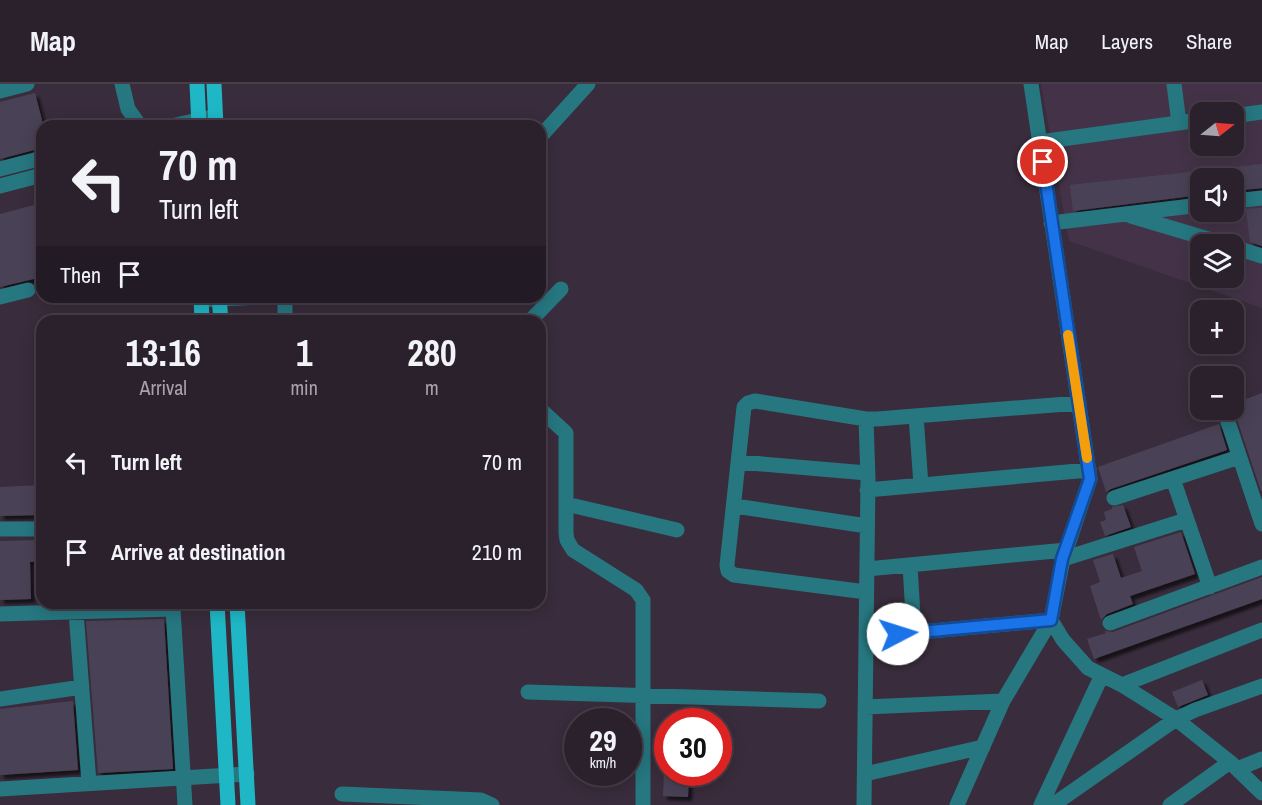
<!DOCTYPE html>
<meta charset="utf-8">
<style>
:root{--surface:#2b212d;--page:#332935;--text:#f1f3f6;--muted:#a6a3aa;--line:#473e49}
body{margin:0;font-family:"Archivo Narrow",sans-serif;background:var(--page);color:var(--text);height:100vh;display:flex;flex-direction:column;font-size:22px;white-space:nowrap}
*{box-sizing:border-box;margin:0}
p{font-size:20px;color:var(--muted)}
.icon{flex:none;width:33px;height:33px;fill:none;stroke:currentColor;stroke-width:2;stroke-linecap:round;stroke-linejoin:round}
.map{position:relative;flex:1;overflow:hidden}
.panel{position:absolute;left:36px;top:231px;width:510px;height:294px;display:flex;flex-direction:column;background:var(--surface);border-radius:18px;box-shadow:0 3px 15px #0003,0 0 0 2px var(--line)}
.panel>*{flex:none}
.banner{position:absolute;left:36px;top:36px;width:510px;height:183px;border-radius:18px;box-shadow:0 3px 15px #0003,0 0 0 2px var(--line);background:#2b212d;color:var(--text);overflow:hidden}
.needle{width:39px;rotate:73deg}
.fabs{position:absolute;left:1190px;top:18px;display:grid;gap:12px}
.fabs a{display:grid;place-items:center;width:54px;height:54px;border-radius:12px;background:var(--surface);box-shadow:0 3px 15px #0003,0 0 0 2px var(--line);font-size:30px}
.speed{position:absolute;left:564px;top:624px;display:flex;gap:12px;font-size:30px;font-weight:700;text-align:center}
.speed>*{display:grid;place-content:center;width:78px;height:78px;border-radius:50%;background:var(--surface);box-shadow:0 3px 15px #0003,0 0 0 2px var(--line);line-height:1}
.speed small{font-size:15px;font-weight:400}
.speed .limit{border:9px solid #d22;background:#fff;color:#111}
.pin{position:absolute;display:grid;place-items:center;width:51px;height:51px;color:#fff;margin:-26px;border:3px solid #fff;border-radius:50%;box-shadow:0 2px 6px #0007}
.me{position:absolute;width:66px;margin:-33px;rotate:85deg;stroke-linejoin:round;filter:drop-shadow(0 0 4px #0008)}
.turn{display:flex;align-items:center;gap:21px;height:126px;padding:0 24px;font-size:27px}
.turn .icon{width:78px;height:78px;stroke-width:2.5}
.turn b{display:block;font-size:42px;line-height:51px}
.then{display:flex;align-items:center;height:57px;padding:0 24px;background:#0003;gap:12px;font-size:22px}
.eta{display:flex;justify-content:space-evenly;align-items:center;height:102px;text-align:center}
.eta b{font-size:36px;font-weight:800;line-height:42px}
ul{padding:0;list-style:none}
li{display:flex;align-items:center;gap:18px;height:90px;padding:0 24px}
li div{flex:1}
li b{display:block;font-size:22px}
li em{font-style:normal}
header{display:flex;align-items:center;gap:36px;box-sizing:border-box;height:84px;padding:0 30px;background:var(--surface);border-bottom:2px solid var(--line)}
header strong{font-size:28px}
nav{display:flex;gap:33px;margin-inline-start:auto;font-size:21px}
.map>svg:first-child{display:block}
.built{fill:#443348;fill-rule:evenodd}
.building{fill:#4a4356;filter:url(#shadow)}
.lines{fill:none;stroke-linecap:round;stroke-linejoin:round}
.minor{stroke:#267780;stroke-width:15}
.major{stroke:#1fb6c5;stroke-width:15}
.route-casing{stroke:#114b97;stroke-width:15}
.route{stroke:#1a73e8;stroke-width:10}
.slow{stroke:#f59e0b;stroke-width:10}
</style>
<header>
<strong>Map</strong>
<nav><a>Map</a><a>Layers</a><a>Share</a></nav>
</header>
<div class="map">
<svg width="1262" height="721" viewBox="0 0 1262 721">
<defs>
<filter id="shadow"><feDropShadow dx="4" dy="4" stdDeviation="1.5" flood-color="#0009"/></filter>
</defs>
<rect width="100%" height="100%" fill="#392c3c"/>
<path class="built" d="M 1041,0 L 1262,0 L 1262,224 L 1069,157 ZM 1200,28 L 1233,28 L 1233,62 L 1200,62 ZM 1200,94 L 1233,94 L 1233,128 L 1200,128 ZM 1200,160 L 1233,160 L 1233,194 L 1200,194 Z"/>
<path class="building" d="M 35,9 L 42,36 L 42,64 L 0,75 L 0,18 Z
M 1262,80 L 1262,104 L 1233,107 L 1233,94 L 1202,94 L 1201,87 Z
M 1200,87 L 1200,111 L 1073,127 L 1070,101 Z
M 42,119 L 42,193 L 0,203 L 0,130 Z
M 1262,124 L 1262,162 L 1250,158 L 1246,125 Z
M 1262,309 L 1262,407 L 1261,407 L 1237,335 L 1229,326 L 1233,326 L 1233,320 Z
M 1219,340 L 1227,366 L 1111,405 L 1106,408 L 1098,383 Z
M 42,401 L 42,431 L 0,432 L 0,403 Z
M 1123,421 L 1131,443 L 1105,452 L 1100,438 L 1106,436 L 1104,428 L 1112,425 L 1112,423 Z
M 1181,448 L 1195,490 L 1130,512 L 1133,520 L 1107,530 L 1101,536 L 1090,502 L 1100,498 L 1093,476 L 1113,470 L 1121,494 L 1142,487 L 1134,463 Z
M 42,456 L 42,477 L 30,478 L 31,515 L 0,516 L 0,457 Z
M 1262,493 L 1262,515 L 1094,575 L 1087,555 L 1106,549 L 1105,547 L 1113,548 Z
M 164,535 L 173,685 L 98,689 L 86,537 Z
M 1202,596 L 1208,611 L 1178,623 L 1172,608 Z
M 73,617 L 78,686 L 0,691 L 0,625 Z
M 664,688 L 689,690 L 688,713 L 663,712 Z"/>
<g class="lines">
<path class="minor" d="M 122,0 L 128,25 L 140,42
M 1031,0 L 1090,395 L 1063,475 L 1051,536 L 1063,556 L 1088,584 L 1122,601 L 1176,635 L 1230,678 L 1262,709
M 1174,0 L 1179,39
M 0,7 L 27,0
M 1233,32 L 1262,28
M 171,42 L 212,33
M 540,53 L 588,0
M 1040,58 L 1200,36
M 0,85 L 42,74
M 0,102 L 42,91
M 1233,117 L 1262,114
M 1131,132 L 1225,160
M 1051,139 L 1200,121
M 1233,163 L 1262,172
M 0,213 L 28,206
M 285,213 L 285,237
M 201,216 L 263,213
M 530,237 L 561,205
M 540,325 L 566,349 L 566,449 L 567,456 L 573,466 L 636,506 L 643,516 L 643,721
M 916,332 L 921,401
M 1228,338 L 1262,440
M 739,378 L 867,389
M 1173,395 L 1210,503
M 867,406 L 1089,386
M 1114,414 L 1239,373
M 566,420 L 677,446
M 735,422 L 867,442
M 0,445 L 42,445
M 1063,475 L 1186,436
M 910,481 L 914,549
M 867,485 L 1066,466
M 866,508 L 734,491 L 728,487 L 727,481 L 744,323 L 748,319 L 755,317 L 866,335 L 877,335 L 1079,319
M 76,528 L 89,699
M 0,530 L 173,525 L 185,721
M 1110,539 L 1262,483
M 866,553 L 1051,536
M 1122,601 L 1262,546
M 528,608 L 819,617
M 0,615 L 82,603
M 865,623 L 1003,617
M 1237,685 L 1262,675
M 865,690 L 983,663
M 0,705 L 247,690
M 342,710 L 481,716 L 492,721
M 864,721 L 868,395 L 866,335
M 957,721 L 1003,617 L 1051,536
M 1041,721 L 1102,591
M 1053,721 L 1176,635 L 1195,626 L 1262,602
M 1170,721 L 1230,678"/>
<path class="major" d="M 197,0 L 199,42
M 214,0 L 216,42
M 201,213 L 202,237
M 219,213 L 221,237
M 217,519 L 228,721
M 237,519 L 248,721"/>
</g>
<g class="lines">
<defs>
<path id="route" d="M 898,550 L 1051,536 L 1062,475 L 1090,395 L 1043,78"/>
</defs>
<use href="#route" class="route-casing"/>
<use href="#route" class="route"/>
<path class="slow" d="M 1068,251 L 1087,374"/>
</g>
</svg>
<div class="fabs">
<a><svg class="needle" viewBox="-14 -14 28 28"><path d="M0-13l5 13h-10z" fill="#e53935"/><path d="M0 13l5-13h-10z" fill="#a6a3aa"/></svg></a>
<a><svg class="icon" aria-label="sound" viewBox="0 0 24 24"><path d="M4 9h4l5-4v14l-5-4H4zM17 9q2 3 0 6"/></svg></a>
<a><svg class="icon" aria-label="layers" viewBox="0 0 24 24"><path d="M12 4l9 5-9 5-9-5zM3 14l9 5 9-5"/></svg></a>
<a>+</a>
<a>−</a>
</div>
<div class="speed"><div>29<small>km/h</small></div><div class="limit">30</div></div>
<div class="pin" style="left:1043px;top:78px;background:#d93025"><svg class="icon" aria-label="arrive" viewBox="0 0 24 24"><path d="M6 21V4h12l-3 4 3 4H6"/></svg></div>
<svg class="me" style="left:898px;top:550px" viewBox="-20 -20 40 40"><circle r="19" fill="#fff"/><path d="M0-13L10 11 0 6-10 11z" fill="#1a73e8"/></svg>
<div class="banner">
<div class="turn"><svg class="icon" aria-label="left" viewBox="0 0 24 24"><path d="M17 20v-9H6M10 6l-5 5 5 5"/></svg><div><b>70 m</b>Turn left</div></div>
<div class="then">Then<svg class="icon" aria-label="arrive" viewBox="0 0 24 24"><path d="M6 21V4h12l-3 4 3 4H6"/></svg></div>
</div>
<section class="panel">
<div class="eta">
<div><b>13:16</b><p>Arrival</p></div>
<div><b>1</b><p>min</p></div>
<div><b>280</b><p>m</p></div>
</div>
<ul>
<li><svg class="icon" aria-label="left" viewBox="0 0 24 24"><path d="M17 20v-9H6M10 6l-5 5 5 5"/></svg><div><b>Turn left</b></div><em>70 m</em></li>
<li><svg class="icon" aria-label="arrive" viewBox="0 0 24 24"><path d="M6 21V4h12l-3 4 3 4H6"/></svg><div><b>Arrive at destination</b></div><em>210 m</em></li>
</ul>
</section>
</div>
